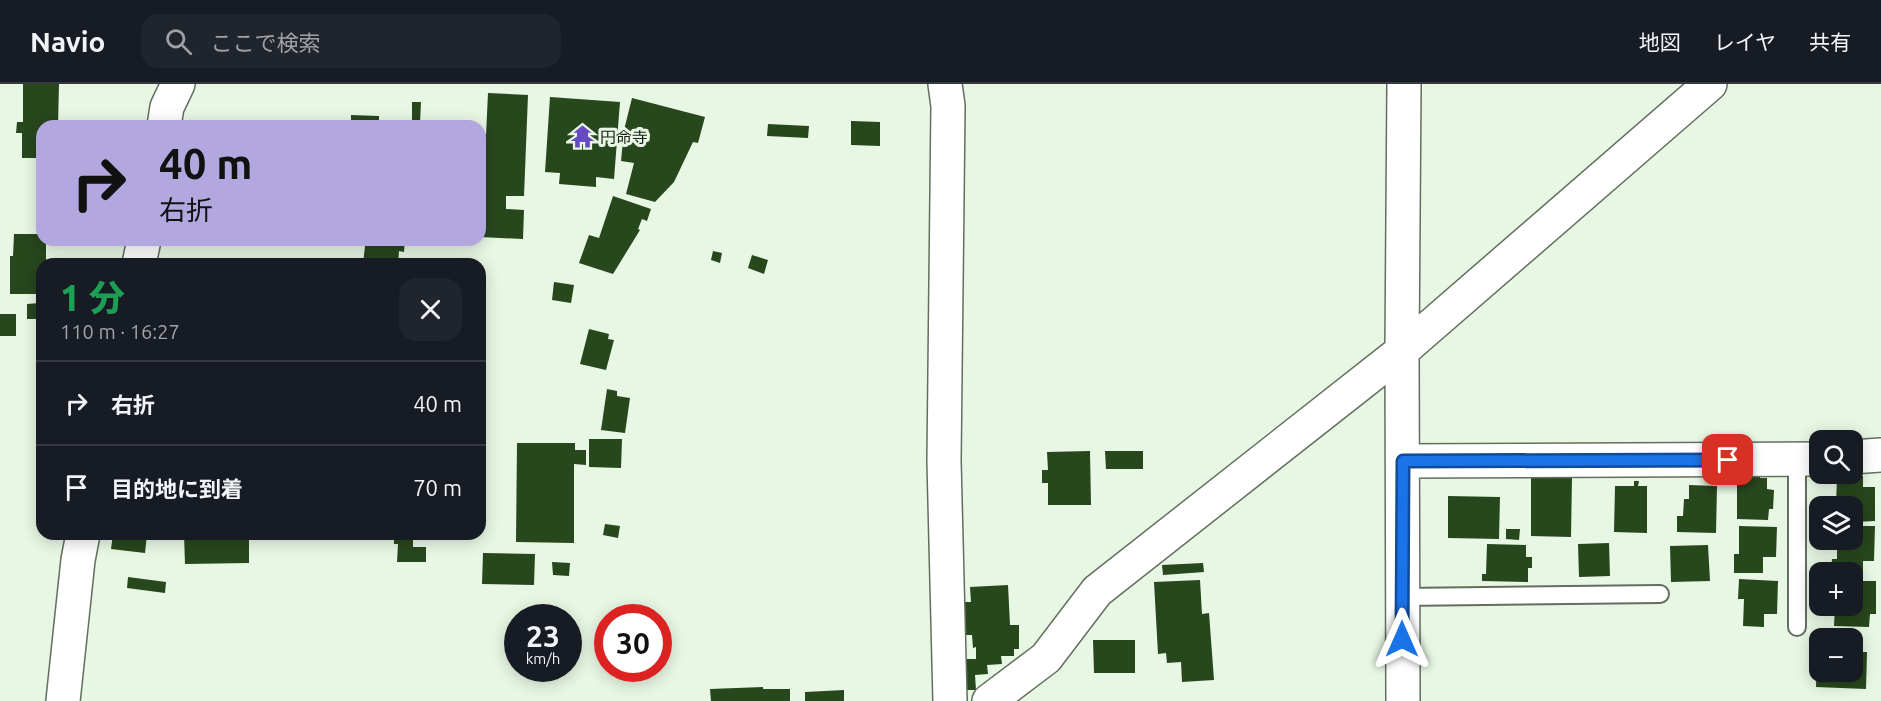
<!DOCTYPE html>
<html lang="ja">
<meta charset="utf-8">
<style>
:root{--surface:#171b24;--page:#20242c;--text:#f1f3f6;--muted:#9ea1a6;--line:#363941}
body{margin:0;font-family:Ubuntu,"Noto Sans JP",sans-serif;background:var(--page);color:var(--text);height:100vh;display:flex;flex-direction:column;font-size:22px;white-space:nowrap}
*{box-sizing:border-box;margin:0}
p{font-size:20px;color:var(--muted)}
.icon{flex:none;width:33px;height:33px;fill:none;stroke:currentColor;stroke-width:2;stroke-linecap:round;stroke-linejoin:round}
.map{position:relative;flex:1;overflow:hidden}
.panel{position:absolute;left:36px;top:174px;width:450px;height:282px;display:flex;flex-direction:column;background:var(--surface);border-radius:18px;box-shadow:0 3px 15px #0003}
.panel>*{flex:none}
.banner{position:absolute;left:36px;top:36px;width:450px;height:126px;border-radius:18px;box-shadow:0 3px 15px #0003;background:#b2a7df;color:#111;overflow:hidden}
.tools{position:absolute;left:1809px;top:346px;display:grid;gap:12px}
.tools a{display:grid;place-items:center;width:54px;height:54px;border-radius:12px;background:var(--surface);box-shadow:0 3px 15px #0003;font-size:30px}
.speed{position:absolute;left:504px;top:520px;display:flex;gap:12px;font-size:30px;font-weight:700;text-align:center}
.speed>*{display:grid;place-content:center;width:78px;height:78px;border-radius:50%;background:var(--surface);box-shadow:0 3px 15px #0003;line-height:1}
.speed small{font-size:15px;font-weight:400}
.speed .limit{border:9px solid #d22;background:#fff;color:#111}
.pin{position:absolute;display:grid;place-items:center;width:51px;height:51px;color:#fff;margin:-26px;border-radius:12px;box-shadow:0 3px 9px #0006}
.me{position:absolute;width:66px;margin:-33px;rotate:0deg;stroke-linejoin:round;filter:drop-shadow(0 0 4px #0008)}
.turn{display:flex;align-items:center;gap:21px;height:126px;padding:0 24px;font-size:27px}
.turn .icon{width:78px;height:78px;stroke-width:2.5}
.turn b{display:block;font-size:42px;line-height:51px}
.round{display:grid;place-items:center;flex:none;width:63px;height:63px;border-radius:18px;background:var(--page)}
.head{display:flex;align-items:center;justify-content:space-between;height:102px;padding:0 24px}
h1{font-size:36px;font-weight:800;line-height:45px;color:#1e9e55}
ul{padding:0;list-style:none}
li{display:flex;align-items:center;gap:18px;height:84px;padding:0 24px;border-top:2px solid var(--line)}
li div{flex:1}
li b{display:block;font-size:22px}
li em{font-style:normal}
header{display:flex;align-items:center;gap:36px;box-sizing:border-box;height:84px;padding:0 30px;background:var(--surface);border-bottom:2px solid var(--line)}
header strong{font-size:28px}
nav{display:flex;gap:33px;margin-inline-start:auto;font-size:21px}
.search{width:420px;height:54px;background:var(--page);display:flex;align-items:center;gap:15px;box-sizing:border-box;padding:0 21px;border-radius:18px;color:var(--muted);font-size:22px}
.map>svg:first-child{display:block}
.building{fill:#27471d}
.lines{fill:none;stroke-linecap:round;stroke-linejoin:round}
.lane-casing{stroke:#626f5e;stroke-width:20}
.street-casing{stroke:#626f5e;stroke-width:36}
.lane{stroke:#fff;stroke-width:16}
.street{stroke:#fff;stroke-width:33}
.route-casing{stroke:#114b97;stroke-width:15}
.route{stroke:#1a73e8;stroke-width:10}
.labels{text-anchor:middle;stroke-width:6;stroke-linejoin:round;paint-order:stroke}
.poi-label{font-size:16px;fill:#181d17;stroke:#e8f7e4;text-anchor:start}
</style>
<header>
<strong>Navio</strong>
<div class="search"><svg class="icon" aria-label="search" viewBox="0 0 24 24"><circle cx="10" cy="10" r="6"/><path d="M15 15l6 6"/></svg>ここで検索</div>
<nav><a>地図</a><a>レイヤ</a><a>共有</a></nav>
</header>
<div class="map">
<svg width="1881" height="617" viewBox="0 0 1881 617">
<rect width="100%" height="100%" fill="#e8f7e4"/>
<path class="building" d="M 23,0 L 59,0 L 58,42 L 42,42 L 42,74 L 22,74 L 22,49 L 16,49 L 17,38 L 23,38 Z
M 488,9 L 528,11 L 524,112 L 506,112 L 506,125 L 524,126 L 523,155 L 480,153 L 480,51 L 486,51 Z
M 550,13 L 620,18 L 614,95 L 596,93 L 596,103 L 559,100 L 560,89 L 545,88 Z
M 632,14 L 705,33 L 698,59 L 693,58 L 674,98 L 655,118 L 626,110 L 634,79 L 621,77 L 624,46 Z
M 412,18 L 421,18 L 420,39 L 412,39 Z
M 351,31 L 379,32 L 379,42 L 351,42 Z
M 851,37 L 880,38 L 880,62 L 851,61 Z
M 768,40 L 809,42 L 808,54 L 767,52 Z
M 613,112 L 651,125 L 647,137 L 642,135 L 638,145 L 640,146 L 613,190 L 579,179 L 589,151 L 599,154 Z
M 14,150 L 42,150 L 42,156 L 46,156 L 46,180 L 42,180 L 42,210 L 10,210 L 10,172 L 13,172 Z
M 358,156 L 405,156 L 404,168 L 399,167 L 398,180 L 363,180 L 365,162 L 357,161 Z
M 713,167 L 722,169 L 720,179 L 711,176 Z
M 752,171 L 768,176 L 764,190 L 748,184 Z
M 554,198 L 574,201 L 571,219 L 552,216 Z
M 40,219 L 40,235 L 27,235 L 27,220 Z
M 0,230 L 16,230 L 16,252 L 0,252 Z
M 589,245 L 609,250 L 608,255 L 614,256 L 606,286 L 580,280 Z
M 607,305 L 617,307 L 617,312 L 630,314 L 625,349 L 601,346 Z
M 589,355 L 622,355 L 621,384 L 589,383 Z
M 517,359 L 575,359 L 575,366 L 586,366 L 586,381 L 574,380 L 574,459 L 516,458 Z
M 1090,367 L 1091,421 L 1048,421 L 1048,399 L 1042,399 L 1042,386 L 1048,386 L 1047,368 Z
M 1105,367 L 1143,367 L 1143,385 L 1106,385 Z
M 1760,390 L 1760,394 L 1767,394 L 1767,405 L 1774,406 L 1773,425 L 1769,425 L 1768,436 L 1737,435 L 1737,391 Z
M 1837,391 L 1863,392 L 1863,403 L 1875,403 L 1875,437 L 1855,438 L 1855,428 L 1852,428 L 1852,423 L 1836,423 Z
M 1531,393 L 1572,393 L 1571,453 L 1531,452 Z
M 1634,397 L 1639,397 L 1638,402 L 1647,402 L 1647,449 L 1614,448 L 1615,402 L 1634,402 Z
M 1689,401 L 1717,402 L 1716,449 L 1677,448 L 1677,432 L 1683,432 L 1684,415 L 1689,415 Z
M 1448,412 L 1500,413 L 1499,455 L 1448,454 Z
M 605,440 L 620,442 L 618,454 L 603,451 Z
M 1739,442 L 1777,443 L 1776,473 L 1763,473 L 1763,489 L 1734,489 L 1734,470 L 1739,470 Z
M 1852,442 L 1875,442 L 1874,477 L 1863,477 L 1863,491 L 1831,489 L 1832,475 L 1837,475 L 1837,461 L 1842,461 L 1842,456 L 1852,456 Z
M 1506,445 L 1520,445 L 1519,456 L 1506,455 Z
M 113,450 L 147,450 L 145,469 L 111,465 Z
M 184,450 L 249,450 L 249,479 L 185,480 Z
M 394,450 L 413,450 L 413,463 L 426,463 L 426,478 L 397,478 L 398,460 L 394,460 Z
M 1609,459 L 1610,492 L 1579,493 L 1578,460 Z
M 1487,460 L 1526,461 L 1526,473 L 1532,473 L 1532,484 L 1528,484 L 1528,498 L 1482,497 L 1482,490 L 1486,490 Z
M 1708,461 L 1710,497 L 1671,498 L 1670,462 Z
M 483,469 L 535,470 L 534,501 L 482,500 Z
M 552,478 L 570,479 L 569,492 L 553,491 Z
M 1203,479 L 1204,488 L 1163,491 L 1162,481 Z
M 128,493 L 166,498 L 165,509 L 127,504 Z
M 1739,495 L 1778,497 L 1777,530 L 1764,530 L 1764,543 L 1743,542 L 1744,515 L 1738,515 Z
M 1200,496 L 1202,530 L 1209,529 L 1214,596 L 1182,598 L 1181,578 L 1167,579 L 1166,569 L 1158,570 L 1154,498 Z
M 1852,497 L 1876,497 L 1876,530 L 1870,530 L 1869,543 L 1834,542 L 1835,522 L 1852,522 Z
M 1008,501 L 1010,541 L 1019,541 L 1019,565 L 1014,565 L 1014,572 L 1001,572 L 1002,580 L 987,581 L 988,590 L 975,591 L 976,606 L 961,606 L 960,575 L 976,575 L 976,563 L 973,564 L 972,551 L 965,551 L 964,518 L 971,518 L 970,503 Z
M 1093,556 L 1135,556 L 1135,589 L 1094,589 Z
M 1817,568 L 1820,568 L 1820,588 L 1852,588 L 1852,568 L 1867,568 L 1866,605 L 1816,603 Z
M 763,603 L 763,605 L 790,605 L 790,617 L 711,617 L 710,605 Z
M 844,606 L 844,617 L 805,617 L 805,608 Z"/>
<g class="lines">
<defs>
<path id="lane" d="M 1402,513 L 1660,510
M 1797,543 L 1797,376"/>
<path id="street" d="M 945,0 L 948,22 L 944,377 L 950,617
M 164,42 L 167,23 L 178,0
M 139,180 L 144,156
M 1852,373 L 1881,371
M 1403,377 L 1820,375
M 63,617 L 78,476 L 83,450
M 989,617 L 1046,574 L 1097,507 L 1402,267 L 1710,0
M 1403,617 L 1402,267 L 1404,0"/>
</defs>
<use href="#lane" class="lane-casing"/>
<use href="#street" class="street-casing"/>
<use href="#lane" class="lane"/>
<use href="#street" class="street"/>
</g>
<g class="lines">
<defs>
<path id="route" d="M 1402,555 L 1403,377 L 1728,376"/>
</defs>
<use href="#route" class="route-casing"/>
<use href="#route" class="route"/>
</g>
<defs>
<symbol id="temple-bare" viewBox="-9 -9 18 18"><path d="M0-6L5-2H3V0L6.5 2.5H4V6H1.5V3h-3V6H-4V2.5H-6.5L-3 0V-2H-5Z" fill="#664ac3" stroke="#e8f7e4" stroke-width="2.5" paint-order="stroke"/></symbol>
</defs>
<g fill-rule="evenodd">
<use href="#temple-bare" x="566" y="36" width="33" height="33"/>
</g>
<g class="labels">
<g class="poi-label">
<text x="600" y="59">円命寺</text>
</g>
</g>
</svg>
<div class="tools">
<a><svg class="icon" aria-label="search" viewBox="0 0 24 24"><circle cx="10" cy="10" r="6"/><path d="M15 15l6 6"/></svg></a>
<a><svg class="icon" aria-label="layers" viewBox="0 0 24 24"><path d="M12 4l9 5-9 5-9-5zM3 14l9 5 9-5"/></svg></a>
<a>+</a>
<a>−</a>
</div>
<div class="speed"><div>23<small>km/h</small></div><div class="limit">30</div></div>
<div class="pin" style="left:1728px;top:376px;background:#d93025"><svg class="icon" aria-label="arrive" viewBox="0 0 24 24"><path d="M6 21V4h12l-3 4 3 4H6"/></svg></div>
<svg class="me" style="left:1402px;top:555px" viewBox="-20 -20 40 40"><path d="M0-17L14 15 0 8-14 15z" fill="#1a73e8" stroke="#fff" stroke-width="4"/></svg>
<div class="banner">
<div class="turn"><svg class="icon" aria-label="right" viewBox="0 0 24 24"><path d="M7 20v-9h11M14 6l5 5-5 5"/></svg><div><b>40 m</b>右折</div></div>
</div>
<section class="panel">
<div class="head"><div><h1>1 分</h1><p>110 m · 16:27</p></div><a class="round"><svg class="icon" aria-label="close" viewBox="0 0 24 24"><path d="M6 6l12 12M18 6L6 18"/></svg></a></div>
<ul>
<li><svg class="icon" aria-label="right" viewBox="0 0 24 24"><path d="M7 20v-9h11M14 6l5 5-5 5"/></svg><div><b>右折</b></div><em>40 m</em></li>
<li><svg class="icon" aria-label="arrive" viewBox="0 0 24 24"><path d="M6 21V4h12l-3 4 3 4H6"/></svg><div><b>目的地に到着</b></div><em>70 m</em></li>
</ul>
</section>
</div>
